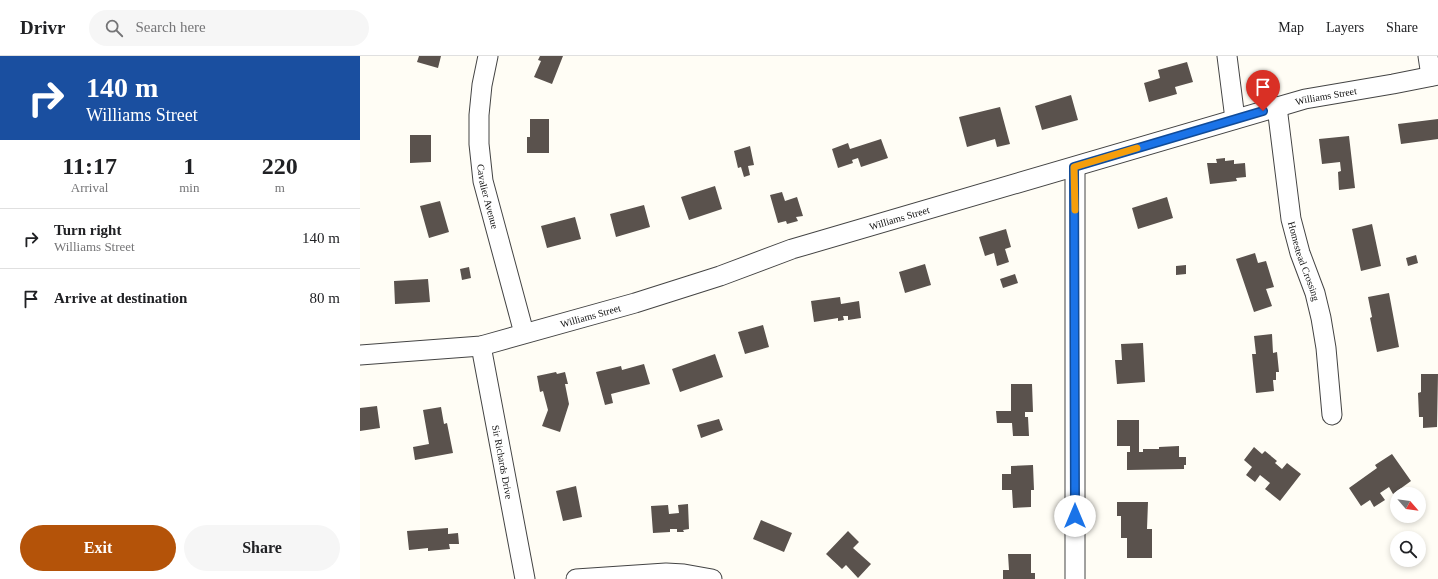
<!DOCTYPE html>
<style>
:root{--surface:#fff;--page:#f6f6f6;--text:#202124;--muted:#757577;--line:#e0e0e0;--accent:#b45309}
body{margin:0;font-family:Georgia,serif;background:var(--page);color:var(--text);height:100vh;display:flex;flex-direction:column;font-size:15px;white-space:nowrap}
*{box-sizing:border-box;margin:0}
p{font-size:13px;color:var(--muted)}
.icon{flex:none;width:22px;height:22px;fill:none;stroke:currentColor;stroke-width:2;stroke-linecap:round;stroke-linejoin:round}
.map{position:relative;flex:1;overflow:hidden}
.side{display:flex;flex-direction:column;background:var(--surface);width:360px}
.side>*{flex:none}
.guide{background:#1a4fa0;color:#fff;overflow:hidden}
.needle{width:26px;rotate:118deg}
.fabs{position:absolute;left:1030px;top:431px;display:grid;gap:8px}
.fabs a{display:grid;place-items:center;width:36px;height:36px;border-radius:50%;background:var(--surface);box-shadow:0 2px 6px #0003;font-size:20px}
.pin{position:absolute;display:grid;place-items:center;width:34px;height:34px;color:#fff;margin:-41px -17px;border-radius:50% 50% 50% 0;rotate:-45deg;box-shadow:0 0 4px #0007}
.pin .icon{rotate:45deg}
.me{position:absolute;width:44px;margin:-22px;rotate:0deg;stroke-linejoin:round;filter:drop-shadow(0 0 3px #0008)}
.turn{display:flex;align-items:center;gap:14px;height:84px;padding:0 20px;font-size:18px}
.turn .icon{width:52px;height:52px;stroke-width:2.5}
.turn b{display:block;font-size:28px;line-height:34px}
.eta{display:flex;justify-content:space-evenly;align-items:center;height:68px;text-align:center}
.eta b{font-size:24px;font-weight:800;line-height:28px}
.button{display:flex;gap:8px;margin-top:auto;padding:8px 20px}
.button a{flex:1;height:46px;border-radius:24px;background:var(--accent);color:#fff;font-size:16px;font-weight:800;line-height:46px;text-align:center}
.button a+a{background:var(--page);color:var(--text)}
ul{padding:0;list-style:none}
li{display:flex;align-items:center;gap:12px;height:60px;padding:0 20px;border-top:1px solid var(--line)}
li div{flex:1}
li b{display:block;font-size:15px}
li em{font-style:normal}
header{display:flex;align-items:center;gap:24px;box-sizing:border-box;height:56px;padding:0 20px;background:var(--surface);border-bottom:1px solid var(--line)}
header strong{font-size:19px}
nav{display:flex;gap:22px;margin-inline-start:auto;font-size:14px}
.search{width:280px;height:36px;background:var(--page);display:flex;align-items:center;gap:10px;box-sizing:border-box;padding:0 14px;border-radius:22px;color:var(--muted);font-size:15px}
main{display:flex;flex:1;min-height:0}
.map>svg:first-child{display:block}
.building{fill:#5a524d}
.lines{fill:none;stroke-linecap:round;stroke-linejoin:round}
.minor-casing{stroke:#444;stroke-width:21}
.minor{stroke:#fff;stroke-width:19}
.route-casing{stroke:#114b97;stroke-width:10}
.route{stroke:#1a73e8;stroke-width:7}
.slow{stroke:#f59e0b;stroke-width:7}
.labels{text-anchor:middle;stroke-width:4;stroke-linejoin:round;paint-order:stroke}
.street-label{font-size:10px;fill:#111;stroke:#fff}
</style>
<header>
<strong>Drivr</strong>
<div class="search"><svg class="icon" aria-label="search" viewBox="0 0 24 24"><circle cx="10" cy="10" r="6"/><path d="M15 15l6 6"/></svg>Search here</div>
<nav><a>Map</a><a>Layers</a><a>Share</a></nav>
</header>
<main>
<section class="side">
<div class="guide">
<div class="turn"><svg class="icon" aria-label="right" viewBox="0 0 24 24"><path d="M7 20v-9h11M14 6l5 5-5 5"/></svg><div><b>140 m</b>Williams Street</div></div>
</div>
<div class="eta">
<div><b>11:17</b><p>Arrival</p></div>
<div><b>1</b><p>min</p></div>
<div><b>220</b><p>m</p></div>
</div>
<ul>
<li><svg class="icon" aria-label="right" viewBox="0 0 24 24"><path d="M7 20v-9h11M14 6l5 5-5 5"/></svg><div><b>Turn right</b><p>Williams Street</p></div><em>140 m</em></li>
<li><svg class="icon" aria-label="arrive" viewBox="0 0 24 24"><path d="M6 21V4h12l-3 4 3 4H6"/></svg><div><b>Arrive at destination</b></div><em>80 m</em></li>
</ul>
<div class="button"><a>Exit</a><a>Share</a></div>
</section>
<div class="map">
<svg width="1078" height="523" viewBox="0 0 1078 523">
<rect width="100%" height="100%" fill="#fffdf5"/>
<path class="building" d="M 59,0 L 81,0 L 78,12 L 57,6 Z
M 180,0 L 203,0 L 192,28 L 174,21 L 181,5 L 178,4 Z
M 827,6 L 833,26 L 815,31 L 817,38 L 789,46 L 784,27 L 800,22 L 798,14 Z
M 711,39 L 718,64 L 682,74 L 675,50 Z
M 640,51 L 650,88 L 637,91 L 635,83 L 607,91 L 599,61 Z
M 170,63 L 189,63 L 189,97 L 167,97 L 167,81 L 170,81 Z
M 1078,63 L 1078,83 L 1041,88 L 1038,68 Z
M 50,79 L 71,79 L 71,106 L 50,107 Z
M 989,80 L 995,132 L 979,134 L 978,116 L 981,115 L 980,106 L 962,108 L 959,83 Z
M 521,83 L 528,102 L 501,111 L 498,102 L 492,104 L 493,107 L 478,112 L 472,93 L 488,87 L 490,93 Z
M 390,90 L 394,109 L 388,110 L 390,119 L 384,121 L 381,111 L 378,112 L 374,95 Z
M 865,102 L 865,105 L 874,104 L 874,108 L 885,107 L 886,121 L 876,122 L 877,125 L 850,128 L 847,107 L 857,107 L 856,103 Z
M 355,130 L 362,153 L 329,164 L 321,141 Z
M 422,136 L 425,145 L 437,141 L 443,160 L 436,161 L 438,165 L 427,168 L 426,165 L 418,167 L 410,139 Z
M 807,141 L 813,162 L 778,173 L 772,152 Z
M 80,145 L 89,176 L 69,182 L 60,150 Z
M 284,149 L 290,171 L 256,181 L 250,158 Z
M 215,161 L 221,183 L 187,192 L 181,170 Z
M 1012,168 L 1021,210 L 1001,215 L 992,173 Z
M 646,173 L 651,191 L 645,193 L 649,206 L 637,210 L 634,197 L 625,200 L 619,181 Z
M 895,197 L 898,207 L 906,205 L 914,231 L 906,233 L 912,250 L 894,256 L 876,203 Z
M 1056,199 L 1058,207 L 1048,210 L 1046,202 Z
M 565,208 L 571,229 L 545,237 L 539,216 Z
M 826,209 L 826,218 L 816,219 L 816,210 Z
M 109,211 L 111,222 L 102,224 L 100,213 Z
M 655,218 L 658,227 L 643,232 L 640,223 Z
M 68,223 L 70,246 L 35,248 L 34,225 Z
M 1029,237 L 1039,291 L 1017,296 L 1010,262 L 1012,261 L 1008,241 Z
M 480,241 L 481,248 L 499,245 L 501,262 L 488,264 L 488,260 L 483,260 L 484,264 L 478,265 L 478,262 L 454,266 L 451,245 Z
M 403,269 L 409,291 L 385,298 L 378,276 Z
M 912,278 L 913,297 L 917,296 L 919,316 L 916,316 L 916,324 L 913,324 L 914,335 L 896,337 L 892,298 L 896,298 L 894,280 Z
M 783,287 L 785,326 L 757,328 L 755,304 L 762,304 L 761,288 Z
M 355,298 L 363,321 L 320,336 L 312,313 Z
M 284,308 L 290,328 L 251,338 L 253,347 L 245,349 L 236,316 L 261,310 L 262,314 Z
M 196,316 L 197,318 L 205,316 L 208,328 L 205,328 L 209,348 L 200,376 L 182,370 L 188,354 L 183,335 L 180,336 L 177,320 Z
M 1061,318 L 1078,318 L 1077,371 L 1063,372 L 1063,361 L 1059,361 L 1058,337 L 1061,336 Z
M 651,328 L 672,328 L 673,356 L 665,356 L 665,361 L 668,361 L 669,380 L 653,380 L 652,367 L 637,367 L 636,355 L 651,355 Z
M 17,350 L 20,372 L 0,375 L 0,352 Z
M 81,351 L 84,368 L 87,367 L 93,397 L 55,404 L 53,391 L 69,388 L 63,354 Z
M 359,363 L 363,374 L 341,382 L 337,369 Z
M 757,364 L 779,364 L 779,396 L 783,396 L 783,393 L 799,393 L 799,391 L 819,390 L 819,401 L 826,401 L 826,409 L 824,409 L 824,413 L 767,414 L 767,396 L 770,396 L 770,390 L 757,390 Z
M 894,391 L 902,398 L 905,395 L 917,405 L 915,407 L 922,413 L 927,407 L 941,418 L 920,445 L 905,433 L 910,427 L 900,419 L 895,426 L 886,419 L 892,411 L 884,404 Z
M 1032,398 L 1051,425 L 1033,438 L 1029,431 L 1020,437 L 1025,444 L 1014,451 L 1010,444 L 1001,450 L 989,432 L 1017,412 L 1015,409 Z
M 673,409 L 674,434 L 671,434 L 671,451 L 653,452 L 652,434 L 642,434 L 642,418 L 651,418 L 651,410 Z
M 216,430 L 222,461 L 203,465 L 196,435 Z
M 757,446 L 788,446 L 787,473 L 792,473 L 792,502 L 767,502 L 767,482 L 761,482 L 761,460 L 757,460 Z
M 328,448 L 329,473 L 323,474 L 324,476 L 317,476 L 317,473 L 310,473 L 310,476 L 293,477 L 291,450 L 308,449 L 309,458 L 319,457 L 318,449 Z
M 401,464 L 432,477 L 424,496 L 393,483 Z
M 88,472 L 88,478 L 98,477 L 99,488 L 89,488 L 90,493 L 68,495 L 68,492 L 49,494 L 47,475 Z
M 488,475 L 499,486 L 493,492 L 511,508 L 498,522 L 486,509 L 482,513 L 466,498 Z
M 648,498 L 671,498 L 671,517 L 675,517 L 675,523 L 643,523 L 643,514 L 649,514 Z"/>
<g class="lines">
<defs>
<g id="minor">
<path id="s1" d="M 128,0 L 122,29 L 119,59 L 119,88 L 123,125 L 164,277"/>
<path d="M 867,0 L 875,63"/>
<path d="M 1068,0 L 1071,20"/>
<path id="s2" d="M 917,51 L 931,163 L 940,197 L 955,237 L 961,262 L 966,292 L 972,359"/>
<path d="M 715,111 L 715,523"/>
<path id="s3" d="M 121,290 L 165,523"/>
<path id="s4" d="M 0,299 L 121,290 L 275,247 L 360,220 L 432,193 L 945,43 L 1033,28 L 1078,19"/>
<path d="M 216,523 L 306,517 L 324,518 L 352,523"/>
</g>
</defs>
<use href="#minor" class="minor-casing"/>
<use href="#minor" class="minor"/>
</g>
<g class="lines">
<defs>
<path id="route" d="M 715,460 L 714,111 L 903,55"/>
</defs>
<use href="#route" class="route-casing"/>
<use href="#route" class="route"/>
<path class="slow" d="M 715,154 L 714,111 L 777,92"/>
</g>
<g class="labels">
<g class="street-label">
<text dy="4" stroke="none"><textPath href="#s4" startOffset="1003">Williams Street</textPath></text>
<text dy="4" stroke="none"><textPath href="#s1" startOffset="142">Cavalier Avenue</textPath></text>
<text dy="4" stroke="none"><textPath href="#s4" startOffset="559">Williams Street</textPath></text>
<text dy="4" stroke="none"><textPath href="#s2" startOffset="157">Homestead Crossing</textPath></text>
<text dy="4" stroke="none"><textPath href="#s4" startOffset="235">Williams Street</textPath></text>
<text dy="4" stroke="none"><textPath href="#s3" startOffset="118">Sir Richards Drive</textPath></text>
</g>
</g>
</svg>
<div class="fabs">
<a><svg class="needle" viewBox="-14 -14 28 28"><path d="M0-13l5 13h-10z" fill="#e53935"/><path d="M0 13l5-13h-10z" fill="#757577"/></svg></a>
<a><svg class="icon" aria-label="search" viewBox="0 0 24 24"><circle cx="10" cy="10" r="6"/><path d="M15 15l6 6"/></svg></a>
</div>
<div class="pin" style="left:903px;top:55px;background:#d93025"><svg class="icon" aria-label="arrive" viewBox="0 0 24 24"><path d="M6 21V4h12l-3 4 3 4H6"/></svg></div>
<svg class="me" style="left:715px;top:460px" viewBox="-20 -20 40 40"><circle r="19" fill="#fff"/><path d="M0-13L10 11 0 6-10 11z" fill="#1a73e8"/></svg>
</div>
</main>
